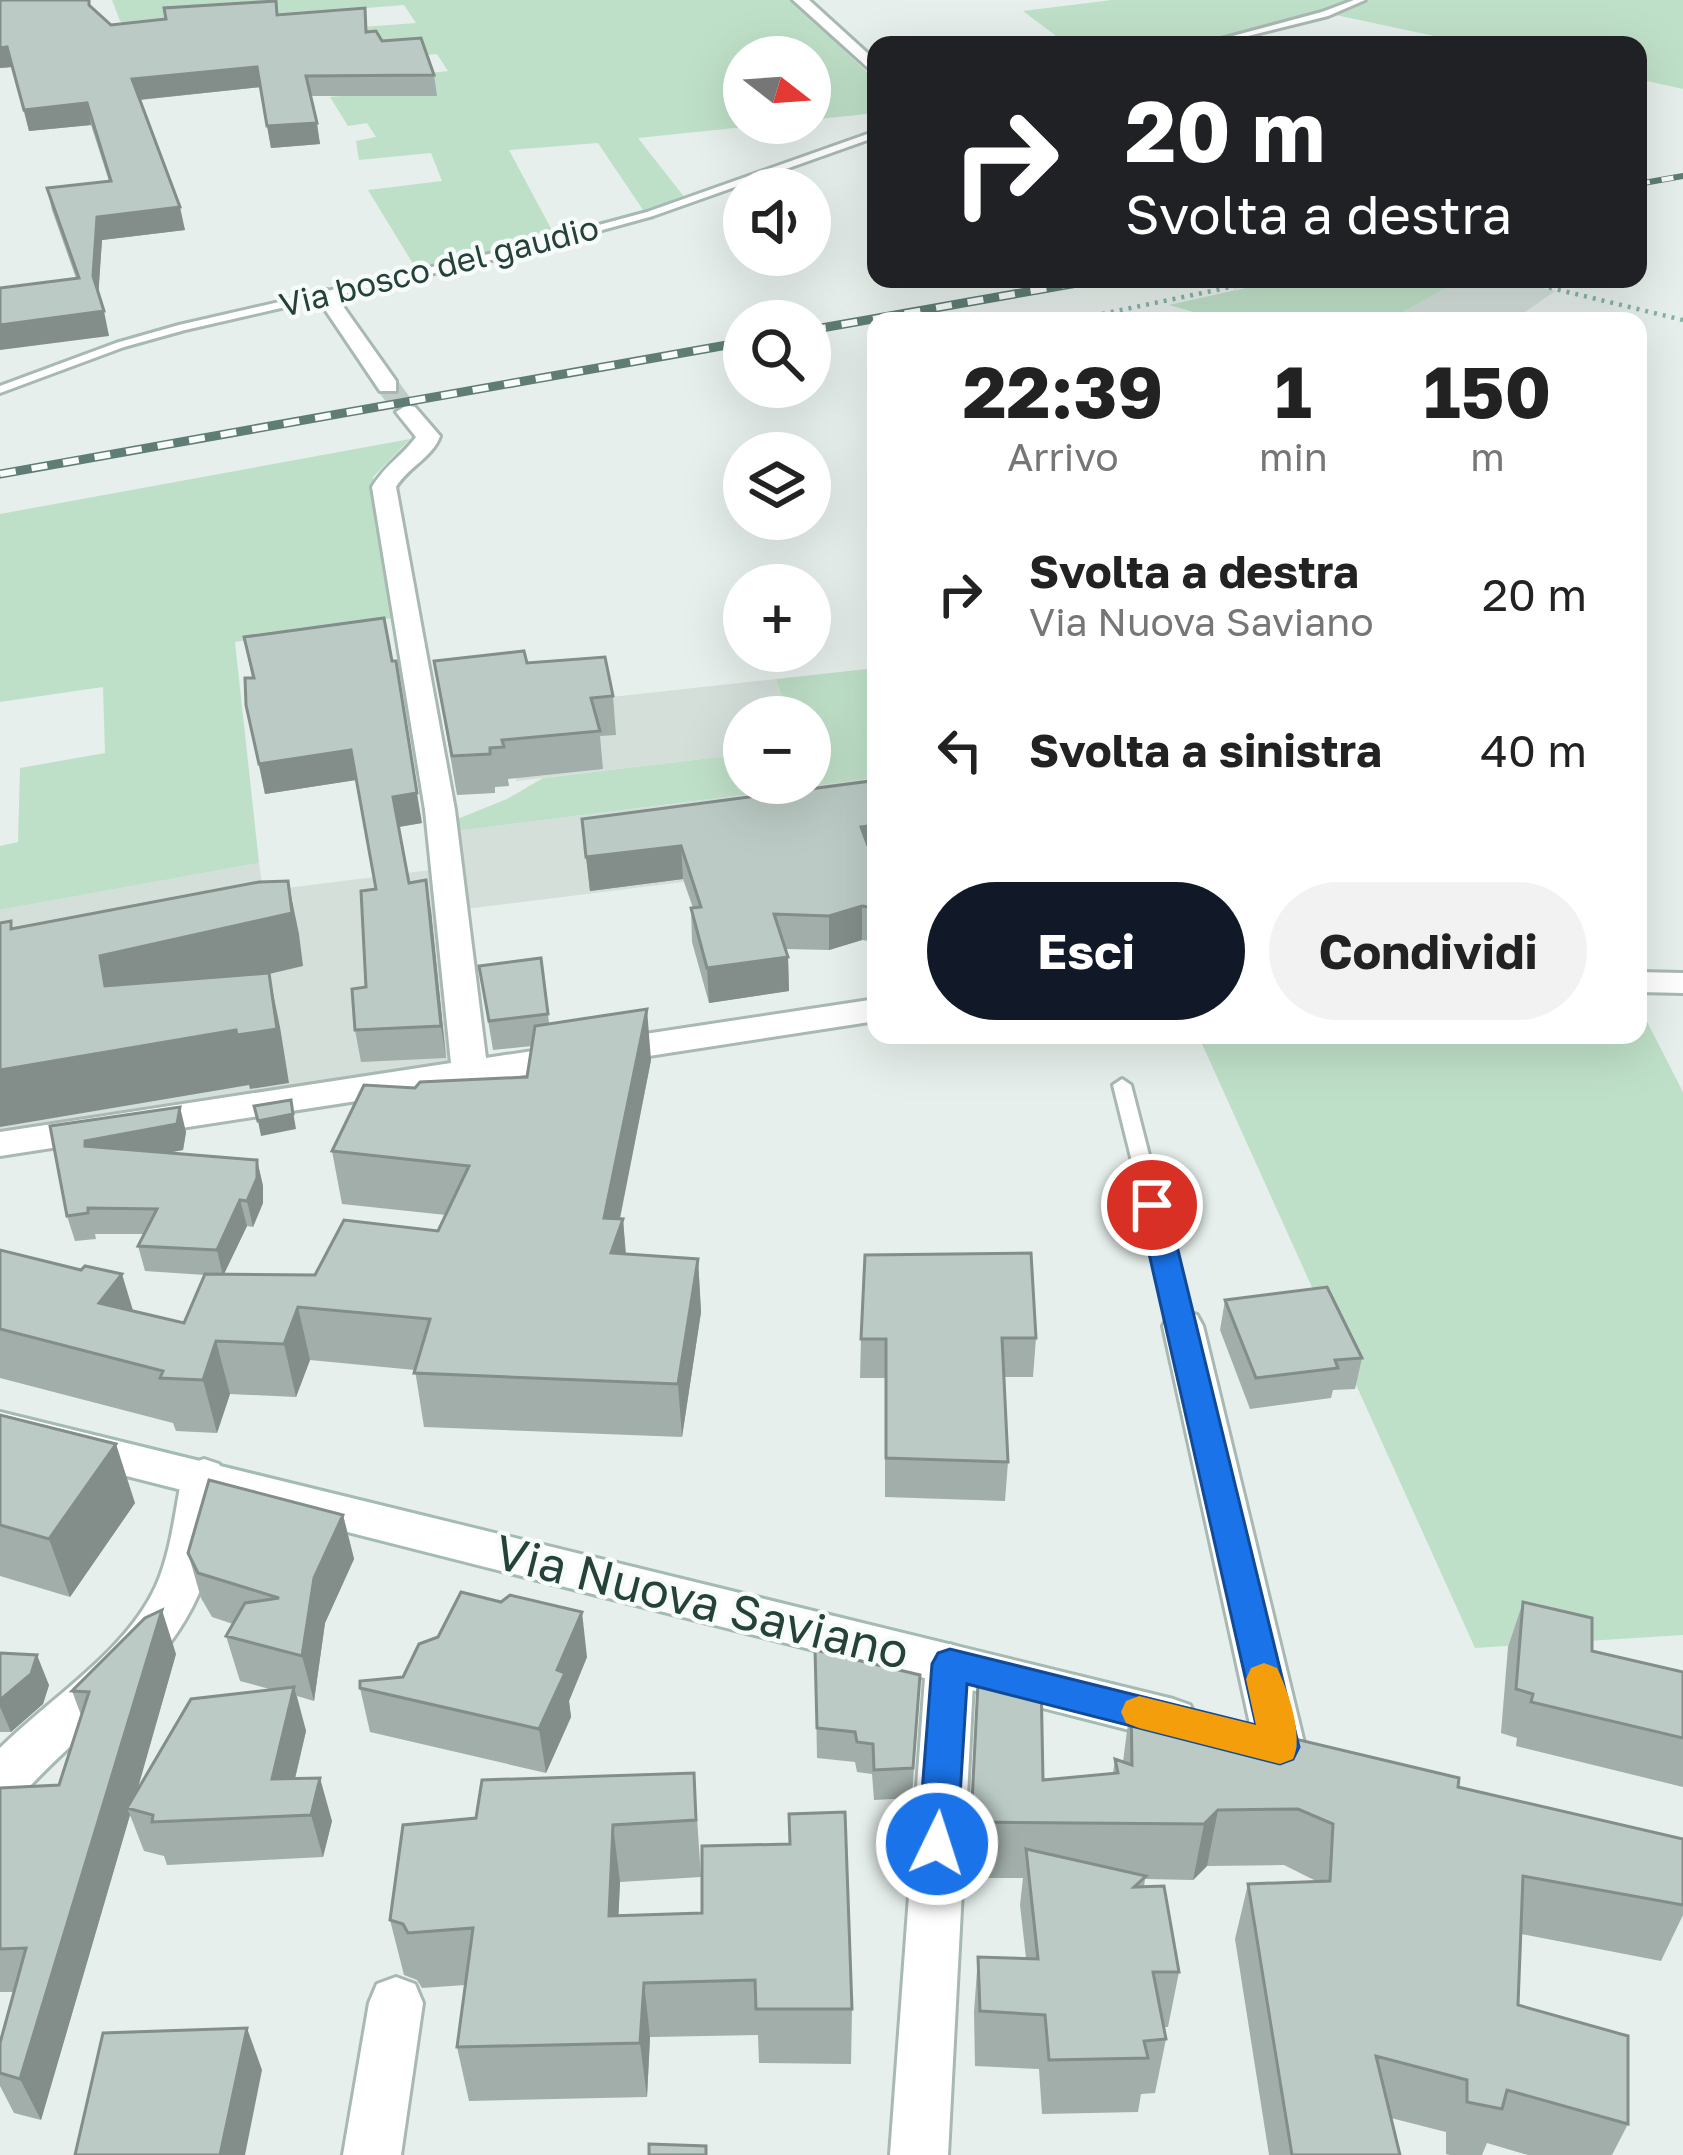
<!DOCTYPE html>
<html lang="it">
<meta charset="utf-8">
<style>
:root{--surface:#fff;--page:#f2f2f2;--text:#222;--muted:#767676;--accent:#111827}
body{margin:0;font-family:"Golos Text",sans-serif;background:var(--page);color:var(--text);height:100vh;display:flex;flex-direction:column;font-size:45px;white-space:nowrap}
*{box-sizing:border-box;margin:0}
p{font-size:39px;color:var(--muted)}
.icon{flex:none;width:66px;height:66px;fill:none;stroke:currentColor;stroke-width:2;stroke-linecap:round;stroke-linejoin:round}
.map{position:relative;flex:1;overflow:hidden}
.side{position:absolute;left:867px;top:312px;width:780px;height:732px;display:flex;flex-direction:column;background:var(--surface);border-radius:24px;box-shadow:0 12px 48px #0002}
.side>*{flex:none}
.banner{position:absolute;left:867px;top:36px;width:780px;height:252px;border-radius:24px;box-shadow:0 12px 48px #0002;background:#202124;color:#fff;overflow:hidden}
.needle{width:78px;rotate:107deg}
.buttons{position:absolute;left:723px;top:36px;display:grid;gap:24px}
.buttons a{display:grid;place-items:center;width:108px;height:108px;border-radius:50%;background:var(--surface);box-shadow:0 12px 48px #0002;font-size:60px}
.pin{position:absolute;display:grid;place-items:center;width:102px;height:102px;color:#fff;margin:-51px;border:6px solid #fff;border-radius:50%;box-shadow:0 3px 12px #0007}
.me{position:absolute;width:132px;margin:-66px;rotate:4deg;stroke-linejoin:round;filter:drop-shadow(0 0 9px #0008)}
.turn{display:flex;align-items:center;gap:42px;height:252px;padding:0 60px;font-size:54px}
.turn .icon{width:156px;height:156px;stroke-width:2.5}
.turn b{display:block;font-size:84px;line-height:102px}
.eta{display:flex;justify-content:space-evenly;align-items:center;height:204px;text-align:center}
.eta b{font-size:72px;font-weight:700;line-height:84px}
.cta{display:flex;gap:24px;margin-top:auto;padding:24px 60px}
.cta a{flex:1;height:138px;border-radius:72px;background:var(--accent);color:#fff;font-size:48px;font-weight:700;line-height:138px;text-align:center}
.cta a+a{background:var(--page);color:var(--text)}
ul{padding:0;list-style:none}
li{display:flex;align-items:center;gap:36px;height:156px;padding:0 60px}
li div{flex:1}
li b{display:block;font-size:45px}
li em{font-style:normal}
.map>svg:first-child{display:block}
.built{fill:#d4dfda}
.green{fill:#bfe0c8}
.lines{fill:none;stroke-linecap:round;stroke-linejoin:round}
.street-tunnel{stroke:#bfccc8;stroke-width:22;stroke-dasharray:22 10;stroke-linecap:butt}
.lane-casing{stroke:#a8b8b2;stroke-width:6}
.street-casing{stroke:#a8b8b2;stroke-width:6}
.secondary-casing{stroke:#a4bbb3;stroke-width:6}
.path{stroke:#86b3a5;stroke-width:4.5;stroke-dasharray:3 6;stroke-linecap:butt}
.lane{fill:#fff;fill-rule:evenodd}
.street{fill:#fff;fill-rule:evenodd}
.secondary{fill:#fff;fill-rule:evenodd}
.rail-far1-casing{stroke:#5f7d75;stroke-width:6}
.rail-casing{stroke:#5f7d75;stroke-width:9}
.rail-far1{stroke:#f7fbf9;stroke-width:4.5;stroke-dasharray:12;stroke-linecap:butt}
.rail{stroke:#f7fbf9;stroke-width:6;stroke-dasharray:16;stroke-linecap:butt}
.wall{fill:#a1aea9}
.shaded-wall{fill:#838d89}
.building{fill:#bbcac4;stroke:#838d89;stroke-width:3}
.route{fill:#1a73e8;stroke:#114b97;stroke-width:3}
.slow{fill:#f59e0b}
.labels{text-anchor:middle;stroke-width:9;stroke-linejoin:round;paint-order:stroke}
.far-street-label{font-size:33px;fill:#24423a;stroke:#f7fbf9}
.near-street-label{font-size:48px;fill:#24423a;stroke:#f7fbf9}
</style>
<div class="map">
<svg width="1683" height="2155" viewBox="0 0 1683 2155">
<rect width="100%" height="100%" fill="#e6efeb"/>
<path class="built" d="M 1462,279 L 1504,279 L 1555,291 L 1512,321 L 1387,321 Z
M 776,679 L 789,717 L 744,717 L 744,754 L 516,781 L 517,747 L 529,706 Z
M 876,778 L 876,858 L 457,910 L 448,832 Z
M 259,863 L 263,891 L 438,869 L 461,1068 L 0,1139 L 0,910 Z"/>
<path class="green" d="M 112,0 L 792,0 L 876,81 L 876,113 L 810,120 L 810,57 L 744,57 L 744,123 L 784,123 L 638,138 L 685,198 L 643,210 L 598,143 L 509,150 L 555,236 L 427,269 L 415,267 L 368,190 L 442,181 L 431,153 L 359,160 L 356,141 L 376,137 L 367,123 L 348,126 L 330,97 L 370,93 L 364,80 L 448,71 L 437,54 L 388,59 L 349,28 L 416,23 L 404,5 L 129,27 L 120,21 Z
M 1112,0 L 1683,0 L 1683,89 L 1638,79 L 1638,45 L 1476,45 L 1322,12 L 1192,45 L 1068,45 L 1023,11 Z
M 1286,279 L 1462,279 L 1387,321 L 1225,321 L 1169,305 Z
M 410,439 L 373,477 L 400,617 L 235,642 L 259,863 L 0,910 L 0,846 L 18,842 L 20,768 L 105,753 L 103,687 L 0,702 L 0,514 Z
M 876,668 L 876,778 L 448,832 L 450,822 L 507,799 L 543,778 L 744,754 L 744,783 L 810,783 L 810,717 L 789,717 L 776,679 Z
M 1638,1004 L 1683,1092 L 1683,1635 L 1475,1648 L 1198,1035 L 1638,1035 Z"/>
<g class="lines">
<path class="street-tunnel" d="M 388,386 L 407,412"/>
<defs>
<path id="lane" d="M 1354,0 L 1365,0 L 1328,16 L 1212,45 L 1199,45 L 1322,12 Z
M 876,131 L 876,137 L 653,216 L 504,257 L 185,330 L 124,347 L 0,393 L 0,386 L 116,343 L 179,325 L 502,251 L 647,212 Z
M 1122,1079 L 1131,1085 L 1193,1326 L 1190,1331 L 1176,1331 L 1173,1326 L 1113,1085 Z"/>
<path id="street" d="M 793,0 L 809,0 L 876,61 L 876,75 Z
M 326,290 L 333,292 L 396,381 L 396,391 L 380,391 L 316,296 Z
M 407,405 L 415,407 L 440,436 C 433,457 408,467 396,487 L 455,810 L 486,1058 L 876,999 L 876,1021 L 0,1156 L 0,1132 L 451,1063 L 425,810 L 372,487 C 386,464 403,455 416,437 L 396,412 Z
M 1638,972 L 1683,973 L 1683,993 L 1638,992 Z
M 1183,1311 L 1197,1315 L 1203,1326 L 1305,1747 L 1297,1762 L 1280,1769 L 1263,1762 L 1255,1747 L 1163,1326 L 1169,1315 Z
M 204,1459 L 219,1464 L 226,1476 C 219,1515 215,1556 199,1593 C 162,1678 78,1731 18,1799 L 0,1805 L 0,1748 C 50,1698 126,1652 156,1586 C 171,1552 175,1512 182,1476 L 189,1464 Z
M 950,1644 L 967,1650 L 974,1664 L 948,2155 L 890,2155 L 926,1664 L 933,1650 Z
M 396,1977 L 415,1984 L 423,2003 L 401,2155 L 343,2155 L 369,2003 L 377,1984 Z"/>
<path id="secondary" d="M 0,1412 L 1173,1699 L 1190,1705 L 1197,1720 L 1190,1735 L 1173,1741 L 0,1444 Z"/>
</defs>
<use href="#lane" class="lane-casing"/>
<use href="#street" class="street-casing"/>
<use href="#secondary" class="secondary-casing"/>
<path class="path" d="M 1514,279 L 1683,320
M 1102,314 L 1269,279"/>
<use href="#lane" class="lane"/>
<use href="#street" class="street"/>
<use href="#secondary" class="secondary"/>
<defs>
<path id="rail-far1" d="M 1638,184 L 1683,176"/>
<path id="rail" d="M 810,330 L 1100,279
M 0,474 L 744,342"/>
</defs>
<use href="#rail-far1" class="rail-far1-casing"/>
<use href="#rail" class="rail-casing"/>
<use href="#rail-far1" class="rail-far1"/>
<use href="#rail" class="rail"/>
</g>
<path class="wall" d="M 0,0 L 93,8 L 111,25 L 278,15 L 368,32 L 434,75 L 437,96 L 311,96 L 320,144 L 271,148 L 261,87 L 140,100 L 185,230 L 102,240 L 98,294 L 109,336 L 76,278 L 52,210 L 47,188 L 109,181 L 91,125 L 29,131 L 12,67 L 0,68 Z
M 244,637 L 422,823 L 399,827 L 409,883 L 431,911 L 446,1058 L 361,1062 L 355,1030 L 366,987 L 375,889 L 356,780 L 265,794 L 246,705 L 252,678 Z
M 434,661 L 527,663 L 613,696 L 616,735 L 600,736 L 603,769 L 508,779 L 509,786 L 495,787 L 495,793 L 457,795 Z
M 582,819 L 873,859 L 876,867 L 876,942 L 862,940 L 829,950 L 786,949 L 788,957 L 789,991 L 709,1003 L 692,942 L 691,908 L 693,908 L 683,879 L 590,891 Z
M 541,958 L 549,1023 L 651,1060 L 620,1219 L 623,1219 L 626,1254 L 698,1259 L 701,1312 L 682,1437 L 424,1427 L 415,1370 L 310,1360 L 296,1397 L 230,1394 L 217,1433 L 176,1431 L 173,1423 L 0,1378 L 0,1250 L 134,1311 L 184,1323 L 205,1275 L 145,1271 L 138,1246 L 144,1234 L 95,1234 L 96,1239 L 75,1241 L 67,1216 L 186,1132 L 183,1150 L 167,1153 L 257,1160 L 263,1186 L 263,1203 L 253,1227 L 247,1226 L 224,1274 L 315,1275 L 438,1231 L 446,1215 L 342,1204 L 332,1151 L 415,1088 L 527,1077 L 532,1046 L 493,1050 L 479,966 Z
M 1225,1300 L 1362,1358 L 1355,1389 L 1333,1390 L 1331,1398 L 1250,1409 L 1220,1330 Z
M 1036,1338 L 1033,1377 L 1004,1377 L 1008,1462 L 1005,1501 L 885,1497 L 885,1378 L 860,1378 L 861,1339 Z
M 0,1415 L 135,1503 L 70,1597 L 0,1576 Z
M 343,1515 L 354,1559 L 325,1623 L 314,1701 L 297,1696 L 306,1731 L 295,1779 L 332,1821 L 323,1857 L 167,1865 L 164,1856 L 144,1851 L 130,1815 L 41,2120 L 14,2113 L 0,2086 L 0,2043 L 14,1992 L 0,1992 L 0,1788 L 59,1785 L 81,1715 L 72,1691 L 176,1654 L 136,1793 L 273,1690 L 240,1681 L 226,1636 L 233,1624 L 212,1617 L 201,1598 L 188,1553 Z
M 1523,1602 L 1592,1651 L 1683,1672 L 1683,1787 L 1516,1746 L 1517,1738 L 1501,1733 L 1508,1647 Z
M 815,1650 L 920,1675 L 912,1798 L 874,1800 L 872,1774 L 857,1772 L 855,1762 L 817,1758 Z
M 0,1653 L 49,1685 L 43,1704 L 11,1732 L 0,1732 Z
M 587,1657 L 569,1701 L 571,1717 L 546,1773 L 370,1732 L 360,1688 L 403,1677 Z
M 979,1663 L 1043,1780 L 1113,1773 L 1115,1759 L 1123,1762 L 1131,1700 L 1458,1787 L 1683,1839 L 1683,1915 L 1661,1961 L 1521,1934 L 1518,2005 L 1628,2124 L 1612,2155 L 1528,2155 L 1487,2143 L 1482,2155 L 1450,2155 L 1446,2154 L 1446,2132 L 1391,2118 L 1400,2155 L 1269,2155 L 1235,1939 L 1248,1884 L 1318,1882 L 1284,1865 L 1207,1866 L 1193,1880 L 1145,1879 L 1144,1887 L 1179,1972 L 1168,2027 L 1163,2027 L 1166,2039 L 1155,2093 L 1141,2094 L 1138,2112 L 1042,2114 L 1039,2069 L 975,2066 L 974,2012 L 978,1957 L 1026,1958 L 1020,1905 L 1023,1878 L 967,1878 Z
M 694,1773 L 701,1877 L 620,1882 L 618,1916 L 852,2009 L 851,2064 L 759,2063 L 758,2035 L 650,2037 L 647,2097 L 469,2101 L 457,2047 L 465,1985 L 422,1988 L 417,1980 L 404,1975 L 390,1920 L 476,1818 Z"/>
<path class="shaded-wall" d="M 7,47 L 12,67 L 0,68 L 0,48 Z
M 257,67 L 261,87 L 136,100 L 132,79 Z
M 87,103 L 91,125 L 29,131 L 24,110 Z
M 317,123 L 320,144 L 271,148 L 267,126 Z
M 180,207 L 185,230 L 102,240 L 98,300 L 93,276 L 97,217 Z
M 104,311 L 109,336 L 0,350 L 0,325 Z
M 351,750 L 356,780 L 265,794 L 259,764 Z
M 417,793 L 422,823 L 398,827 L 393,797 Z
M 876,825 L 876,858 L 860,860 L 861,827 Z
M 681,846 L 683,879 L 590,891 L 586,857 Z
M 426,880 L 431,911 L 446,1058 L 441,1026 Z
M 288,881 L 299,934 L 303,966 L 269,974 L 280,1027 L 289,1083 L 250,1089 L 237,1035 L 269,974 L 105,986 L 100,956 Z
M 862,906 L 862,940 L 829,950 L 829,916 Z
M 788,957 L 789,991 L 709,1003 L 707,968 Z
M 647,1009 L 651,1060 L 615,1242 L 623,1219 L 627,1272 L 612,1258 L 604,1218 Z
M 236,1030 L 249,1085 L 0,1127 L 0,1070 Z
M 291,1100 L 296,1129 L 261,1136 L 258,1121 Z
M 180,1107 L 186,1132 L 183,1150 L 92,1166 L 92,1171 L 85,1141 Z
M 257,1160 L 263,1186 L 263,1203 L 253,1227 L 247,1201 Z
M 240,1200 L 247,1226 L 223,1276 L 217,1250 Z
M 698,1259 L 701,1312 L 682,1437 L 678,1384 Z
M 122,1274 L 138,1327 L 99,1303 Z
M 298,1307 L 310,1360 L 296,1397 L 284,1344 Z
M 216,1341 L 230,1394 L 217,1433 L 203,1380 Z
M 116,1444 L 135,1503 L 70,1597 L 49,1539 Z
M 343,1515 L 354,1559 L 325,1623 L 314,1701 L 302,1656 L 314,1578 Z
M 162,1610 L 176,1654 L 132,1809 L 127,1808 L 130,1815 L 41,2120 L 20,2079 Z
M 582,1612 L 587,1657 L 569,1701 L 571,1717 L 546,1773 L 539,1729 L 557,1670 Z
M 37,1655 L 49,1685 L 43,1704 L 11,1732 L 0,1707 L 0,1700 Z
M 294,1687 L 306,1731 L 286,1816 L 272,1779 Z
M 320,1778 L 332,1821 L 323,1857 L 311,1815 Z
M 1218,1810 L 1207,1866 L 1193,1880 L 1204,1824 Z
M 613,1825 L 620,1882 L 616,1972 L 609,1916 Z
M 644,1983 L 650,2037 L 647,2097 L 640,2043 Z
M 247,2028 L 262,2070 L 245,2155 L 220,2155 Z"/>
<path class="building" d="M 0,0 L 89,0 L 89,5 L 111,25 L 166,19 L 164,8 L 276,1 L 277,15 L 365,8 L 366,32 L 376,31 L 382,41 L 421,38 L 434,75 L 306,76 L 317,123 L 267,126 L 257,67 L 132,79 L 180,207 L 97,217 L 93,276 L 104,311 L 0,325 L 0,288 L 79,278 L 47,188 L 111,181 L 87,103 L 24,110 L 7,47 L 0,48 Z
M 384,618 L 392,661 L 396,661 L 417,793 L 393,797 L 409,883 L 426,880 L 441,1026 L 355,1030 L 352,989 L 366,987 L 361,891 L 376,889 L 351,750 L 259,764 L 246,705 L 245,678 L 254,678 L 244,637 Z
M 524,651 L 527,663 L 605,657 L 613,696 L 591,698 L 600,731 L 502,740 L 504,747 L 490,748 L 490,754 L 452,756 L 434,661 Z
M 871,781 L 876,792 L 876,825 L 861,827 L 876,867 L 876,908 L 862,906 L 829,916 L 774,914 L 788,957 L 707,968 L 691,908 L 701,907 L 681,846 L 586,857 L 582,819 Z
M 288,881 L 292,913 L 100,956 L 105,986 L 269,973 L 277,1029 L 237,1035 L 236,1030 L 0,1070 L 0,923 L 11,921 L 11,929 L 259,882 Z
M 541,958 L 548,1014 L 489,1021 L 479,966 Z
M 647,1009 L 604,1218 L 623,1219 L 611,1253 L 698,1259 L 678,1384 L 414,1373 L 430,1319 L 298,1307 L 284,1344 L 216,1341 L 203,1380 L 160,1378 L 163,1371 L 0,1329 L 0,1250 L 81,1270 L 85,1266 L 122,1274 L 99,1303 L 184,1323 L 205,1274 L 315,1275 L 344,1220 L 438,1231 L 469,1166 L 332,1151 L 364,1085 L 415,1088 L 420,1082 L 527,1077 L 535,1026 Z
M 291,1100 L 293,1114 L 258,1121 L 254,1106 Z
M 180,1107 L 177,1124 L 85,1141 L 85,1146 L 257,1160 L 257,1178 L 247,1201 L 240,1200 L 217,1250 L 138,1246 L 157,1209 L 88,1208 L 88,1213 L 67,1216 L 50,1126 Z
M 1031,1253 L 1036,1338 L 1002,1338 L 1008,1462 L 886,1458 L 886,1339 L 861,1339 L 865,1255 Z
M 1327,1287 L 1362,1358 L 1335,1360 L 1338,1368 L 1256,1378 L 1225,1300 Z
M 0,1415 L 116,1444 L 49,1539 L 0,1525 Z
M 209,1480 L 343,1515 L 314,1578 L 302,1656 L 226,1636 L 245,1603 L 279,1598 L 198,1573 L 188,1553 Z
M 461,1592 L 501,1602 L 510,1595 L 582,1612 L 557,1670 L 565,1673 L 539,1729 L 360,1688 L 360,1681 L 403,1677 L 419,1644 L 438,1637 Z
M 1523,1602 L 1592,1618 L 1592,1651 L 1683,1672 L 1683,1738 L 1531,1702 L 1533,1694 L 1516,1689 Z
M 162,1610 L 20,2079 L 0,2073 L 0,2043 L 26,1948 L 0,1949 L 0,1788 L 59,1785 L 89,1692 L 72,1691 L 145,1618 Z
M 815,1650 L 920,1675 L 913,1768 L 874,1770 L 873,1744 L 857,1742 L 855,1732 L 817,1728 Z
M 0,1653 L 37,1655 L 31,1674 L 0,1700 Z
M 979,1663 L 1041,1677 L 1043,1780 L 1118,1773 L 1115,1759 L 1132,1765 L 1131,1700 L 1459,1778 L 1458,1787 L 1683,1839 L 1683,1905 L 1523,1876 L 1518,2005 L 1628,2036 L 1628,2124 L 1507,2090 L 1502,2109 L 1467,2102 L 1467,2080 L 1376,2056 L 1400,2155 L 1292,2155 L 1248,1884 L 1330,1881 L 1333,1824 L 1298,1809 L 1218,1810 L 1204,1824 L 971,1822 Z
M 294,1687 L 272,1779 L 320,1778 L 311,1815 L 152,1822 L 153,1815 L 127,1808 L 191,1699 Z
M 694,1773 L 696,1820 L 613,1825 L 609,1916 L 702,1913 L 702,1846 L 790,1844 L 789,1814 L 845,1812 L 852,2009 L 756,2009 L 755,1980 L 644,1983 L 640,2043 L 457,2047 L 473,1928 L 408,1933 L 403,1924 L 390,1920 L 403,1825 L 476,1818 L 482,1780 Z
M 1026,1849 L 1146,1876 L 1134,1887 L 1164,1886 L 1179,1972 L 1153,1972 L 1166,2039 L 1144,2041 L 1148,2058 L 1049,2060 L 1045,2015 L 980,2011 L 978,1957 L 1038,1959 Z
M 247,2028 L 220,2155 L 75,2155 L 103,2033 Z
M 649,2144 L 706,2146 L 706,2155 L 649,2155 Z"/>
<path class="route" d="M 1152,1195 L 1167,1205 L 1299,1747 L 1293,1759 L 1280,1764 L 967,1684 L 957,1844 L 951,1857 L 937,1862 L 924,1857 L 918,1844 L 932,1664 L 938,1653 L 950,1649 L 1256,1725 L 1138,1205 Z"/>
<path class="slow" d="M 1264,1663 L 1277,1668 C 1288,1690 1304,1736 1293,1759 L 1280,1764 L 1139,1728 L 1126,1723 L 1121,1712 L 1126,1701 L 1139,1696 L 1256,1725 L 1246,1679 L 1251,1668 Z"/>
<g class="labels">
<g class="far-street-label">
<text transform="translate(439 266) rotate(-14)" y="12">Via bosco del gaudio</text>
</g>
<g class="near-street-label">
<text transform="translate(702 1602) rotate(14)" y="17">Via Nuova Saviano</text>
</g>
</g>
</svg>
<div class="buttons">
<a><svg class="needle" viewBox="-14 -14 28 28"><path d="M0-13l5 13h-10z" fill="#e53935"/><path d="M0 13l5-13h-10z" fill="#767676"/></svg></a>
<a><svg class="icon" aria-label="sound" viewBox="0 0 24 24"><path d="M4 9h4l5-4v14l-5-4H4zM17 9q2 3 0 6"/></svg></a>
<a><svg class="icon" aria-label="search" viewBox="0 0 24 24"><circle cx="10" cy="10" r="6"/><path d="M15 15l6 6"/></svg></a>
<a><svg class="icon" aria-label="layers" viewBox="0 0 24 24"><path d="M12 4l9 5-9 5-9-5zM3 14l9 5 9-5"/></svg></a>
<a>+</a>
<a>−</a>
</div>
<div class="pin" style="left:1152px;top:1205px;background:#d93025"><svg class="icon" aria-label="arrive" viewBox="0 0 24 24"><path d="M6 21V4h12l-3 4 3 4H6"/></svg></div>
<svg class="me" style="left:937px;top:1844px" viewBox="-20 -20 40 40"><circle r="17" fill="#1a73e8" stroke="#fff" stroke-width="3"/><path d="M0-11L8 9 0 5-8 9z" fill="#fff"/></svg>
<div class="banner">
<div class="turn"><svg class="icon" aria-label="right" viewBox="0 0 24 24"><path d="M7 20v-9h11M14 6l5 5-5 5"/></svg><div><b>20 m</b>Svolta a destra</div></div>
</div>
<section class="side">
<div class="eta">
<div><b>22:39</b><p>Arrivo</p></div>
<div><b>1</b><p>min</p></div>
<div><b>150</b><p>m</p></div>
</div>
<ul>
<li><svg class="icon" aria-label="right" viewBox="0 0 24 24"><path d="M7 20v-9h11M14 6l5 5-5 5"/></svg><div><b>Svolta a destra</b><p>Via Nuova Saviano</p></div><em>20 m</em></li>
<li><svg class="icon" aria-label="left" viewBox="0 0 24 24"><path d="M17 20v-9H6M10 6l-5 5 5 5"/></svg><div><b>Svolta a sinistra</b></div><em>40 m</em></li>
</ul>
<div class="cta"><a>Esci</a><a>Condividi</a></div>
</section>
</div>
